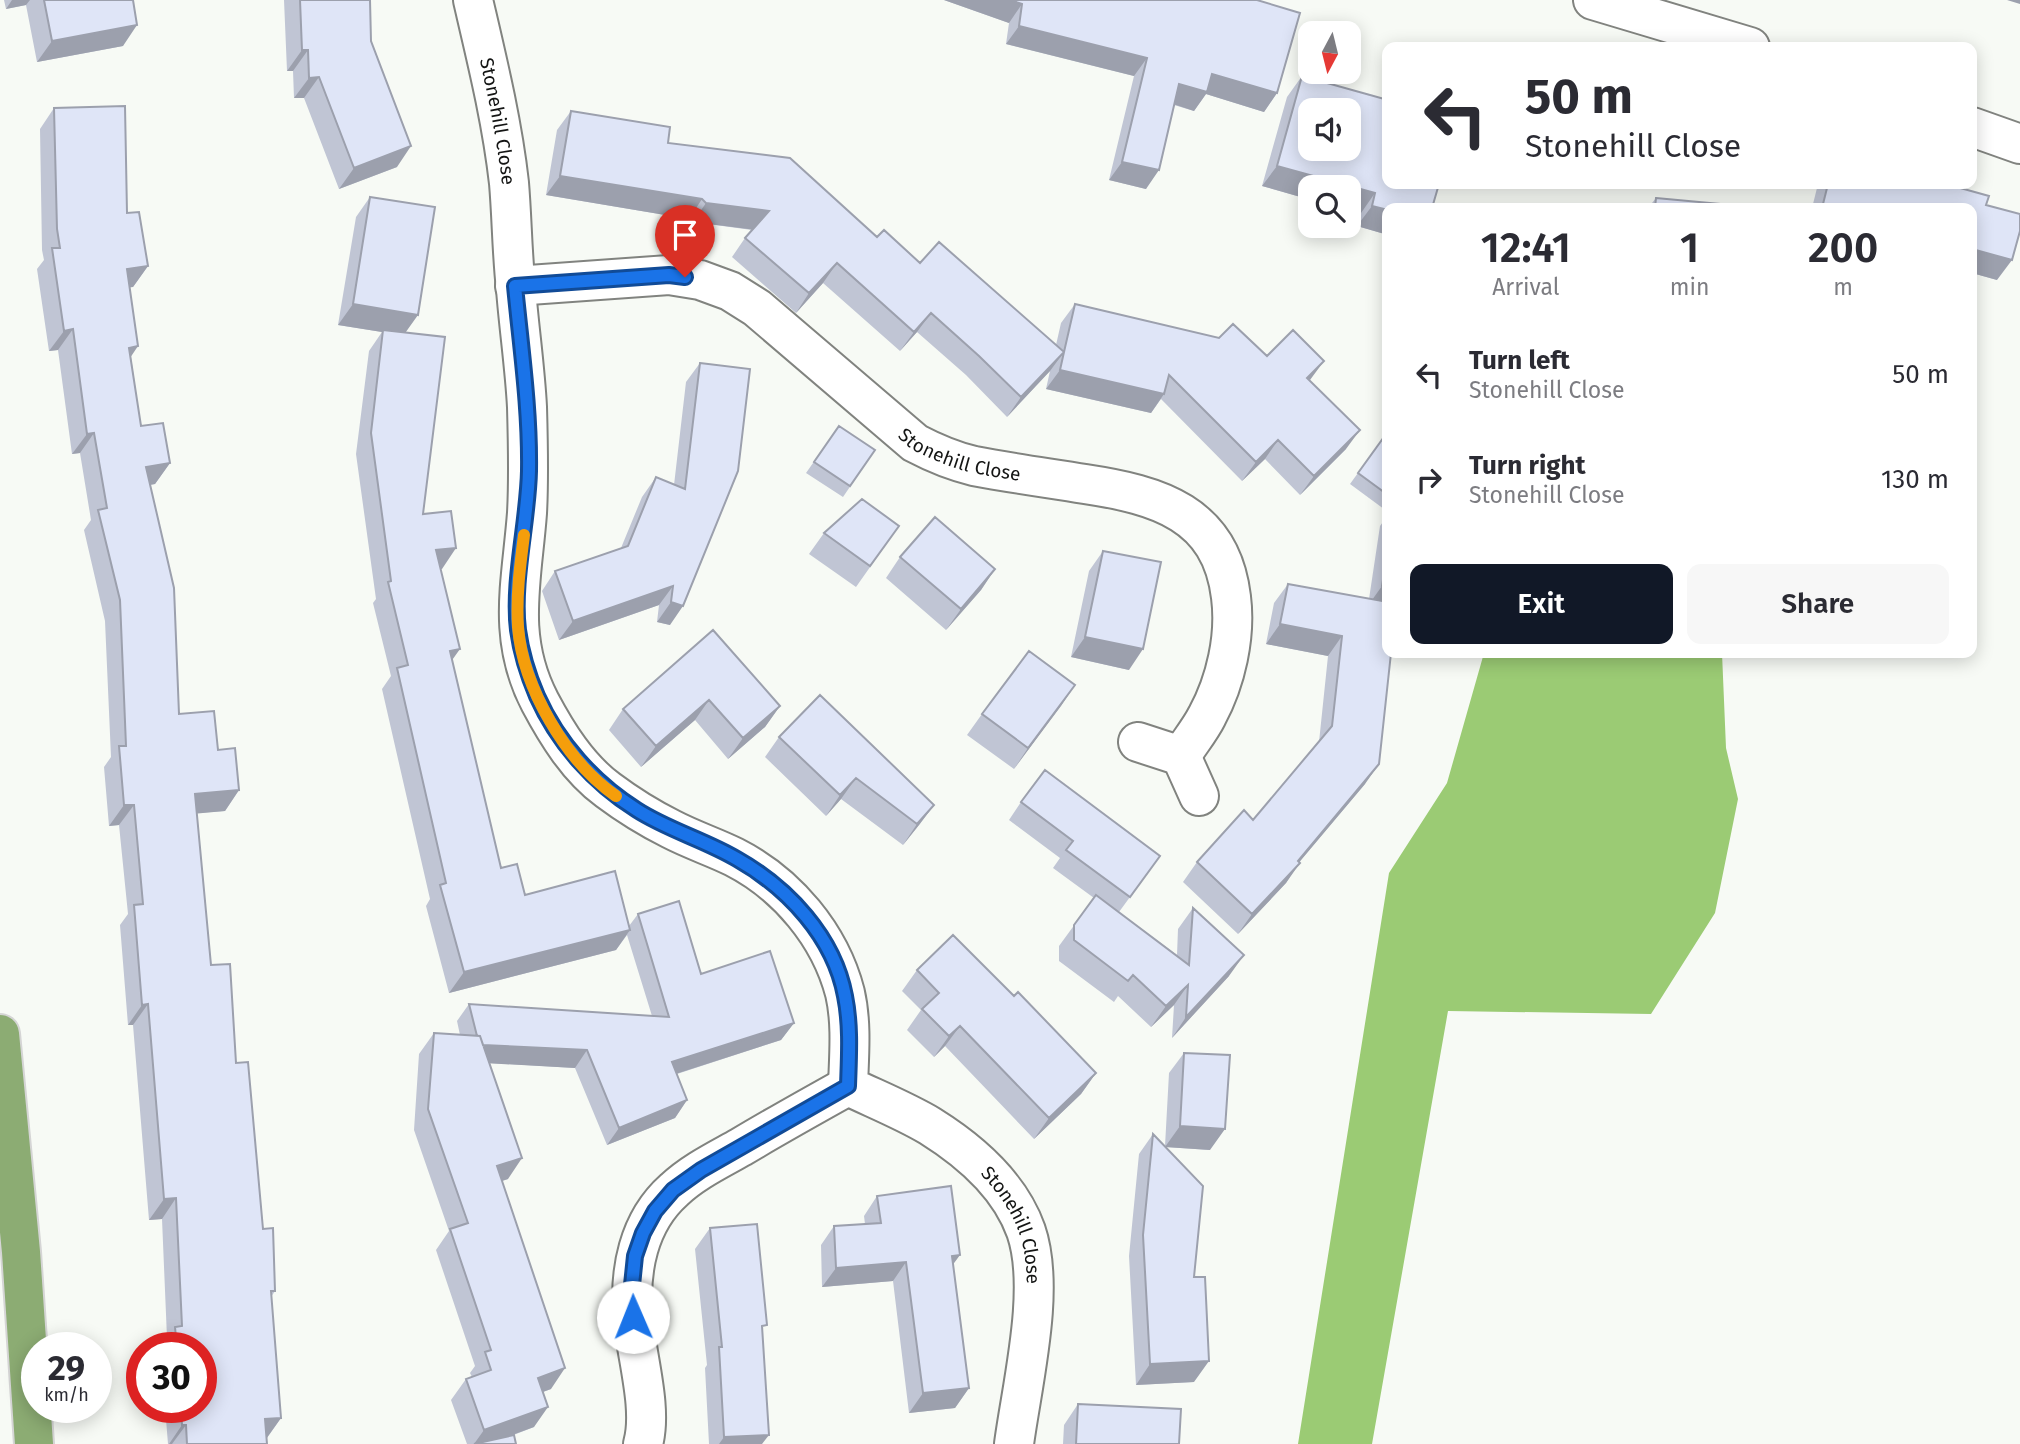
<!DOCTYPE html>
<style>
:root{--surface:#fff;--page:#f7f7f7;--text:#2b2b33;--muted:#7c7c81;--accent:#111827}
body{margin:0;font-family:"Fira Sans",sans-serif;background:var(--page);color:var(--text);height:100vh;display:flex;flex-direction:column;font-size:26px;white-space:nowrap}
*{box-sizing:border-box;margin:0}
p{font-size:23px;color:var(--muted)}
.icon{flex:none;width:38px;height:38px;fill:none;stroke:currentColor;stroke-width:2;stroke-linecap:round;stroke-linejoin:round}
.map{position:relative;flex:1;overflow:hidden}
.panel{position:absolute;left:1382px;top:203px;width:595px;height:455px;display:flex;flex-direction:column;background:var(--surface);border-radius:14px;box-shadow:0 4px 18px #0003}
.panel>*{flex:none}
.banner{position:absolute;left:1382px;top:42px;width:595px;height:147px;border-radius:14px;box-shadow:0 4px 18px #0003;background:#fff;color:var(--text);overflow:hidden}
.needle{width:46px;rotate:187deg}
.fabs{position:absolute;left:1298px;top:21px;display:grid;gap:14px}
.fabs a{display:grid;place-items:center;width:63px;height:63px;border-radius:14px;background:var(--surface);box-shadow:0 4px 18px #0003;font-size:35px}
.speed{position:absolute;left:21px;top:1332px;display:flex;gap:14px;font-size:35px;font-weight:700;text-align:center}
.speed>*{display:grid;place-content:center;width:91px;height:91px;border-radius:50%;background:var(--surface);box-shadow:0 4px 18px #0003;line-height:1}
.speed small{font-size:18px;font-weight:400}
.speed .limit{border:10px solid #d22;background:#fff;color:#111}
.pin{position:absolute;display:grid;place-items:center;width:60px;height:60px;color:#fff;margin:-72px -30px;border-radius:50% 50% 50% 0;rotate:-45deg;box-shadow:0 0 7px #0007}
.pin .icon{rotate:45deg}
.me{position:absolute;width:77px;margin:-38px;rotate:359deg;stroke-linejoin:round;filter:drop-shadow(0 0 5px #0008)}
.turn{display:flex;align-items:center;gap:24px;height:147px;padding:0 28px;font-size:32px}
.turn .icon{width:91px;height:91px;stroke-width:2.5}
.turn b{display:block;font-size:49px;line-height:60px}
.eta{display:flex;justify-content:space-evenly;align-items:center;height:119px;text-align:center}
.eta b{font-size:42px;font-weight:600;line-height:49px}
.action{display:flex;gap:14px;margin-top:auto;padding:14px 28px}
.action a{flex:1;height:80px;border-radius:14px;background:var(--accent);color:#fff;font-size:28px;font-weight:600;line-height:80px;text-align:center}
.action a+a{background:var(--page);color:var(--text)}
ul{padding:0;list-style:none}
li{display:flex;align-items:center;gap:21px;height:105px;padding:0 28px}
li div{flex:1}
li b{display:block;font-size:26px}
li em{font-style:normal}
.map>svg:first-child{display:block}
.forest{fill:#9bcb74}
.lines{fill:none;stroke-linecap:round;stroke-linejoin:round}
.minor-casing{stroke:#81837f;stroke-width:42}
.trunk-casing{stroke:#d5d5d5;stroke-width:42}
.minor{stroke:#fff;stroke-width:38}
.trunk{stroke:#8cac73;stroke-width:38}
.wall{fill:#c0c5d4}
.shaded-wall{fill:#9ca0ad}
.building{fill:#dfe5f7;stroke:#9ca0ad;stroke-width:2;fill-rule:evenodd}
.route-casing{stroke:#114b97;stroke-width:18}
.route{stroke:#1a73e8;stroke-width:12}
.slow{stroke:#f59e0b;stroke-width:12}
.labels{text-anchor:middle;stroke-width:5;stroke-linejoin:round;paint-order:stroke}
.street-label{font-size:19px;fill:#141514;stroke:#f7faf5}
</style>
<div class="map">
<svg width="2020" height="1444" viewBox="0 0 2020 1444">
<rect width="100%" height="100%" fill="#f7faf5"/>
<path class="forest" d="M 1484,653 L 1722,653 L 1726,748 L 1738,799 L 1715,913 L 1651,1014 L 1448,1011 L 1372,1444 L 1298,1444 L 1389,873 L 1447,783 Z"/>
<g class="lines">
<defs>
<g id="minor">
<path id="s1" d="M 473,0 C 487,60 502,121 509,183 C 512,218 512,254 516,289 C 519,328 525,368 527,407 C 528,442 529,477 527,513 C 522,581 506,637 540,702 C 557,734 578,768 608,790 C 628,805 649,818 671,829 C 692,840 714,847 734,857 C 787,884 830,935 845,993 C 852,1023 849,1056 848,1086 C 875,1099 905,1111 930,1126 C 970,1151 1010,1186 1026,1231 C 1046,1289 1022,1384 1014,1444"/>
<path d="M 1593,0 L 1750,47"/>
<path d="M 1972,127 L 2020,144"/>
<path id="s2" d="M 515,286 L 669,275 L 700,280 L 730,291 L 757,308 L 915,443 C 934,453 953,461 974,466 C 1011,473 1048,478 1085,484 C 1158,495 1221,513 1231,597 C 1236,636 1226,681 1207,716 C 1200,730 1189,743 1181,756"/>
<path d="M 1138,742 L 1181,756 L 1199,796"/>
<path d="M 643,1444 C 653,1408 636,1355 633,1317 C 629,1271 638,1222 674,1190 C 693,1172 718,1160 741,1147 C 776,1126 812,1106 848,1086"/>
</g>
<path id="trunk" d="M 0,1034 L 21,1252 L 34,1444"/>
</defs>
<use href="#minor" class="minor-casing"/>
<use href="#trunk" class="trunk-casing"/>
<use href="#minor" class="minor"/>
<use href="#trunk" class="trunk"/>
</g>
<path class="wall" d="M 4,0 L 133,0 L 123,46 L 37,62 L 26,5 L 6,9 Z
M 284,0 L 370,0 L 371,41 L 397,167 L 339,189 L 304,98 L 294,98 L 293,71 L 287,71 Z
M 944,0 L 1257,0 L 1277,93 L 1264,112 L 1206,94 L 1194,111 L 1174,105 L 1146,189 L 1109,180 L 1134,76 L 1006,44 L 1009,23 Z
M 1302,76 L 1388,208 L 1388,235 L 1357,226 L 1361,213 L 1311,187 L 1311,200 L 1262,186 L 1287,97 Z
M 54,108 L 127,213 L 148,266 L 133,287 L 129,287 L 131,357 L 141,426 L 170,463 L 155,484 L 150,485 L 179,714 L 218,750 L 239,790 L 225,811 L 197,813 L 211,965 L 236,1063 L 263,1229 L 275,1291 L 271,1297 L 281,1418 L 267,1438 L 267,1444 L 168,1444 L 165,1407 L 201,1407 L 201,1348 L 161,1348 L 167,1338 L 162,1219 L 149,1220 L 133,1025 L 128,1025 L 120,925 L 128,914 L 119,825 L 109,826 L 104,767 L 111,757 L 105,621 L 84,530 L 91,520 L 80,453 L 72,454 L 58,350 L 49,351 L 37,269 L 44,260 L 42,250 L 40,129 Z
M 571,111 L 668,143 L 877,237 L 1056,345 L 1061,323 L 1075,304 L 1267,356 L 1310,381 L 1346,449 L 1300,495 L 1265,459 L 1242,481 L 1161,399 L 1151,413 L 1046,389 L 1050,371 L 1007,417 L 966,375 L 917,332 L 900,351 L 823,283 L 796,313 L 732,257 L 745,238 L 752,230 L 693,222 L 689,219 L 546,195 L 557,130 Z
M 1818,184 L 1918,184 L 1928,186 L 1930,184 L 1946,184 L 1986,205 L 1997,280 L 1972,273 L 1972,208 L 1812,208 Z
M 370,197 L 405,333 L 423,514 L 442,569 L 440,569 L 452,660 L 501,868 L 525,895 L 629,926 L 638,914 L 701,974 L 794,1023 L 781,1040 L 677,1074 L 687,1100 L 675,1118 L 607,1145 L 575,1068 L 489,1063 L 508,1179 L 502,1181 L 551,1389 L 543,1392 L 534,1427 L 511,1436 L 516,1444 L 467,1444 L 451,1400 L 466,1379 L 472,1377 L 470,1373 L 475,1366 L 436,1250 L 449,1231 L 414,1130 L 419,1054 L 434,1033 L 460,1035 L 457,1021 L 469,1004 L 652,1016 L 627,935 L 616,950 L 449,993 L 426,906 L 430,899 L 382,689 L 391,676 L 373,603 L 376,599 L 356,454 L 369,351 L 382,332 L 338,325 L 356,217 Z
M 1656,198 L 1758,208 L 1648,208 Z
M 700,363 L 670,625 L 657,622 L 659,605 L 559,640 L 542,591 L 555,571 L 621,548 L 642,497 L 656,477 L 674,485 L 686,382 Z
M 839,426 L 875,450 L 843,497 L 806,473 Z
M 1384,437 L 1388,440 L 1388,512 L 1350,484 Z
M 1388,515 L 1388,653 L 1365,784 L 1299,862 L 1286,883 L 1238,934 L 1183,882 L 1197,862 L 1253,820 L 1319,742 L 1328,656 L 1266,644 L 1274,603 L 1288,584 L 1369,599 L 1380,526 Z
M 899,526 L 856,587 L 809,554 L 824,533 Z
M 1103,551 L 1129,670 L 1071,657 L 1089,571 Z
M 900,557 L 995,569 L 981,590 L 946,630 L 886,578 Z
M 713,630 L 780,706 L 765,727 L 728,759 L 695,720 L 641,767 L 609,730 L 623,709 Z
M 1075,685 L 1014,769 L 967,735 L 982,714 Z
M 779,737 L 934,805 L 919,825 L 903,845 L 841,799 L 826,816 L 765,757 Z
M 1021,802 L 1160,856 L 1119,912 L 1177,955 L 1178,929 L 1193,908 L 1229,976 L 1172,1038 L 1174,1005 L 1151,1027 L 1118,996 L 1114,1002 L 1059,961 L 1059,946 L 1094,898 L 1053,868 L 1060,858 L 1009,820 Z
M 917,970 L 1014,996 L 1096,1073 L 1081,1094 L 1034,1139 L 945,1046 L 934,1057 L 907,1030 L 921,1010 L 902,991 Z
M 1184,1053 L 1210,1150 L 1166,1147 L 1194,1277 L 1194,1382 L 1136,1385 L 1129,1256 L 1139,1154 L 1153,1134 L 1165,1146 L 1169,1073 Z
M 877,1196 L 953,1264 L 969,1388 L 955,1408 L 909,1413 L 893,1281 L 822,1287 L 821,1245 L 834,1226 L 865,1224 L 864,1216 Z
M 710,1228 L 763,1332 L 762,1444 L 709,1444 L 705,1368 L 707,1365 L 695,1249 Z
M 1078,1404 L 1179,1444 L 1063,1444 L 1064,1425 Z"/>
<path class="shaded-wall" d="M 12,0 L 30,0 L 26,5 L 6,9 Z
M 944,0 L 1010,0 L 1022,4 L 1009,23 Z
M 2007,0 L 2020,0 L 2020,4 Z
M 137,25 L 123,46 L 37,62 L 52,41 Z
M 1019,26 L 1147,58 L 1134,76 L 1006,44 Z
M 302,50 L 308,50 L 293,71 L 287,71 Z
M 1212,74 L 1277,93 L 1264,112 L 1206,94 L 1194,111 L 1167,102 L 1179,84 Z
M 319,77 L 304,98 L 294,98 L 309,78 Z
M 411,146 L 397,167 L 339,189 L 354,168 Z
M 1122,162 L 1159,170 L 1146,189 L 1109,180 Z
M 1277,166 L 1375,193 L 1361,213 L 1349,210 L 1349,187 L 1311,187 L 1311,200 L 1262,186 Z
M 560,176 L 702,199 L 689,219 L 546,195 Z
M 706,203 L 769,211 L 756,230 L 693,222 Z
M 1372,206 L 1388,210 L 1388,235 L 1357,226 Z
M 1972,249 L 2012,260 L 1997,280 L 1972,273 Z
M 837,263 L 823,283 L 796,313 L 809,293 Z
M 148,266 L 133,287 L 112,290 L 127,269 Z
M 353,304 L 418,315 L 403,336 L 383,330 L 382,332 L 338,325 Z
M 931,313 L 917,332 L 900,351 L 914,332 Z
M 73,329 L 58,350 L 49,351 L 64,331 Z
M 138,346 L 124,367 L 129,348 Z
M 1064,352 L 1050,371 L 1007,417 L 1021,397 Z
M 1324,361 L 1310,380 L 1307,378 Z
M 1060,370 L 1164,394 L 1151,413 L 1046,389 Z
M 1360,430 L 1346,449 L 1300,495 L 1314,476 Z
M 94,433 L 80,453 L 72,454 L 87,434 Z
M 1278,440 L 1265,459 L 1242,481 L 1256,462 Z
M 170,463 L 155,484 L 131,488 L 146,467 Z
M 456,548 L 442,569 L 421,571 L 436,550 Z
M 995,569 L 981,590 L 946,630 L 961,609 Z
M 673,586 L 659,605 L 559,640 L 573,621 Z
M 1382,586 L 1388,587 L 1388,610 L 1367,607 Z
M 671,602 L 683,606 L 670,625 L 657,622 Z
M 1280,624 L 1342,636 L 1328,656 L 1266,644 Z
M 1085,637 L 1143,649 L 1129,670 L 1071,657 Z
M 460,649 L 445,670 L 450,651 Z
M 1075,685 L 1061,706 L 1014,769 L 1028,748 Z
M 709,700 L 695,720 L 641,767 L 656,746 Z
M 780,706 L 765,727 L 728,759 L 743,738 Z
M 1379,764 L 1365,784 L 1286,878 L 1300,863 L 1286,883 L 1238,934 L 1252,914 Z
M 856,778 L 841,799 L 826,816 L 840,795 Z
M 239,790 L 225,811 L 181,815 L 195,794 Z
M 124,805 L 134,805 L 119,825 L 109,826 Z
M 934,805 L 919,825 L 903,845 L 917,824 Z
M 630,930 L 616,950 L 449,993 L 464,972 Z
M 1244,955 L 1229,976 L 1172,1038 L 1186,1017 Z
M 1188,985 L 1174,1005 L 1151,1027 L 1166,1006 Z
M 148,1004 L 133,1025 L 128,1025 L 142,1005 Z
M 794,1023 L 781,1040 L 660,1079 L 672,1062 Z
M 960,1026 L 945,1046 L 934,1057 L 949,1036 Z
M 480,1045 L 587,1050 L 575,1068 L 467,1062 Z
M 1096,1073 L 1081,1094 L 1034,1139 L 1049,1118 Z
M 687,1100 L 675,1118 L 607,1145 L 619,1128 Z
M 1180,1126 L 1225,1129 L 1210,1150 L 1165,1147 Z
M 522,1158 L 508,1179 L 483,1187 L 497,1166 Z
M 176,1198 L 162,1219 L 149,1220 L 164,1199 Z
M 960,1255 L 946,1274 L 952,1256 Z
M 906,1262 L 893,1281 L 822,1287 L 836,1268 Z
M 1209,1361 L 1194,1382 L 1136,1385 L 1150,1364 Z
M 565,1368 L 551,1389 L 523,1399 L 538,1378 Z
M 969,1388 L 955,1408 L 909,1413 L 923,1393 Z
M 548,1407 L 534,1427 L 487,1444 L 474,1444 L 484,1430 Z
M 281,1418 L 266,1439 L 265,1419 Z
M 182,1425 L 186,1425 L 172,1444 L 169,1444 Z
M 769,1435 L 762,1444 L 719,1444 L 724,1437 Z"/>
<path class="building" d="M 44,0 L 133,0 L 137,25 L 52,41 Z
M 300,0 L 370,0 L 371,41 L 411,146 L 354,168 L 319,77 L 309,78 L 308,50 L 302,50 Z
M 1010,0 L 1257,0 L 1300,13 L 1277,93 L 1212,74 L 1207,92 L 1179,84 L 1159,170 L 1122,162 L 1147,58 L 1019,26 L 1022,4 Z
M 1302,76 L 1388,100 L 1388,184 L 1439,184 L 1432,208 L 1388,208 L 1388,210 L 1372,206 L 1375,193 L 1277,166 ZM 1311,110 L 1349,110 L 1349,149 L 1311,149 Z
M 125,106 L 127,213 L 139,212 L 148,266 L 127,269 L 138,346 L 129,348 L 141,426 L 163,423 L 170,463 L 146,467 L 174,588 L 179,714 L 214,711 L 218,750 L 235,748 L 239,790 L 195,794 L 211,965 L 230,964 L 236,1063 L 248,1062 L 263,1229 L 273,1228 L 275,1291 L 271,1291 L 281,1418 L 265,1419 L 267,1444 L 187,1444 L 186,1425 L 182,1425 L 181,1407 L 201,1407 L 201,1348 L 177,1348 L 175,1327 L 182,1326 L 176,1198 L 164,1199 L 148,1004 L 142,1005 L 134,905 L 143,904 L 134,805 L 124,805 L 119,746 L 126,746 L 120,600 L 98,510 L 107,508 L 94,433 L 87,434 L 73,329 L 64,331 L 52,248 L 60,248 L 57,229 L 54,108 Z
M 571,111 L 670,127 L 668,143 L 790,158 L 877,237 L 884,230 L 920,263 L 939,242 L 1064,352 L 1075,304 L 1219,338 L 1233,324 L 1267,356 L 1293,330 L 1324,361 L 1307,378 L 1360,430 L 1314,476 L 1278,440 L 1256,462 L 1169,375 L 1164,394 L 1060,370 L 1064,352 L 1021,397 L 979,356 L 931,313 L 914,332 L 837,263 L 809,293 L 745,238 L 769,211 L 706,203 L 702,199 L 560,176 Z
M 1828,184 L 1918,184 L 1931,187 L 1932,184 L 1946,184 L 1989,196 L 1986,205 L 2020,214 L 2020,231 L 2012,260 L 1972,249 L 1972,208 L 1822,208 Z
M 370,197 L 435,207 L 418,315 L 353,304 Z
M 1656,198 L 1753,207 L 1758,208 L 1655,208 Z
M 1545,205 L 1579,208 L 1544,208 Z
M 383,330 L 445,337 L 423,514 L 451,511 L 456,548 L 436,550 L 460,649 L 450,651 L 501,868 L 517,864 L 525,895 L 615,871 L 630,930 L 464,972 L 440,885 L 446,883 L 397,668 L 408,665 L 388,582 L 391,581 L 371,433 Z
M 700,363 L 750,369 L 738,471 L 683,606 L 671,602 L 673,586 L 573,621 L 555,571 L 628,546 L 656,477 L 685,489 Z
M 839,426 L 875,450 L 850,486 L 814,462 Z
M 1384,437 L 1388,440 L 1388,495 L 1358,473 Z
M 862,499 L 899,526 L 870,566 L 824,533 Z
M 935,517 L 995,569 L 961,609 L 900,557 Z
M 1388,549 L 1388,587 L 1382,586 Z
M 1103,551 L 1161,562 L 1143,649 L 1085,637 Z
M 1288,584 L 1388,602 L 1388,653 L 1391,653 L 1379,764 L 1298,861 L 1300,863 L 1252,914 L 1197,862 L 1244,810 L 1253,820 L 1332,726 L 1342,636 L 1280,624 Z
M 713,630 L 780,706 L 743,738 L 709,700 L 656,746 L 623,709 Z
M 1029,651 L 1075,685 L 1028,748 L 982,714 Z
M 820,695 L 934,805 L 917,824 L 856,778 L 840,795 L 779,737 Z
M 1045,770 L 1160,856 L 1130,897 L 1066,850 L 1073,841 L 1021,802 Z
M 1096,895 L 1189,965 L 1193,908 L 1244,955 L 1186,1017 L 1188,985 L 1166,1006 L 1133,975 L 1128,981 L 1074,940 L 1074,925 Z
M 679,901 L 701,974 L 770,951 L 794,1023 L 672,1062 L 687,1100 L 619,1128 L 587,1050 L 483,1045 L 480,1036 L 477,1036 L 469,1004 L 669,1017 L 638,914 Z
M 953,935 L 1014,996 L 1018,992 L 1096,1073 L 1049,1118 L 960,1026 L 949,1036 L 922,1009 L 939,993 L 917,970 Z
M 434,1033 L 480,1036 L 522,1158 L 497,1166 L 565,1368 L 538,1378 L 548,1407 L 484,1430 L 466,1379 L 491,1370 L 485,1352 L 491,1350 L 450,1229 L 468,1223 L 428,1109 Z
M 1184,1053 L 1230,1055 L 1225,1129 L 1180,1126 Z
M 1153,1134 L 1203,1186 L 1194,1277 L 1205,1277 L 1209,1361 L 1150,1364 L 1143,1235 Z
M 951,1186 L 960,1255 L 952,1256 L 969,1388 L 923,1393 L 906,1262 L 836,1268 L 834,1226 L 881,1223 L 877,1196 Z
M 757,1224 L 767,1325 L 762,1326 L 769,1435 L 724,1437 L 719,1347 L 722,1347 L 710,1228 Z
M 1078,1404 L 1181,1409 L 1179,1444 L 1076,1444 Z
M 514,1435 L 516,1444 L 474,1444 Z"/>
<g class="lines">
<defs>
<path id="route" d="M 633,1317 L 632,1285 L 635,1256 L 643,1233 L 655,1211 L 673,1190 L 701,1170 L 848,1086 C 849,1056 851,1026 845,996 C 834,937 788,888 737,859 C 705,840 668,830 637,810 C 594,783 558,743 537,696 C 528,675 521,652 518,630 C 512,582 528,521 529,471 C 530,409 521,348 515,286 L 669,275 L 685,277"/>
</defs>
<use href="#route" class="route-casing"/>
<use href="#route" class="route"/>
<path class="slow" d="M 524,535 C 520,566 516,596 518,627 C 523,688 566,761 616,796"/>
</g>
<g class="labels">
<g class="street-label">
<text dy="7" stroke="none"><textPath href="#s1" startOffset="124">Stonehill Close</textPath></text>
<text dy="7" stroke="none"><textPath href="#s2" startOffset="504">Stonehill Close</textPath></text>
<text dy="7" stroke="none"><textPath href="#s1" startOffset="1465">Stonehill Close</textPath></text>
</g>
</g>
</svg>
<div class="fabs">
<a><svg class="needle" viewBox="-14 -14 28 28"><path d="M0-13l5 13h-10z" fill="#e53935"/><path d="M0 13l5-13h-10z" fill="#7c7c81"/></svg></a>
<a><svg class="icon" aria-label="sound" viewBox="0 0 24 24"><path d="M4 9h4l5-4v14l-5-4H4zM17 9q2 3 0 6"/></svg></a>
<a><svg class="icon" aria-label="search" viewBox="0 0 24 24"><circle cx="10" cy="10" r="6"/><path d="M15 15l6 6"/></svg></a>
</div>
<div class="speed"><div>29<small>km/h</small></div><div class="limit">30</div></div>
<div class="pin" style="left:685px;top:277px;background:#d93025"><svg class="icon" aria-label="arrive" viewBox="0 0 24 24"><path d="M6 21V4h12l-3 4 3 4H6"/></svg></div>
<svg class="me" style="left:633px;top:1317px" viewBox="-20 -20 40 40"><circle r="19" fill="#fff"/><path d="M0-13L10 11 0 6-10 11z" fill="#1a73e8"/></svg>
<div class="banner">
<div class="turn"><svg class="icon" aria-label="left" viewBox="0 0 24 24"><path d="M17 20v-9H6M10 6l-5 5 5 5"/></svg><div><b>50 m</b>Stonehill Close</div></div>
</div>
<section class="panel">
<div class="eta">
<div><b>12:41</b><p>Arrival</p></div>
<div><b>1</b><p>min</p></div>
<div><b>200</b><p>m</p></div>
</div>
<ul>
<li><svg class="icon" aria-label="left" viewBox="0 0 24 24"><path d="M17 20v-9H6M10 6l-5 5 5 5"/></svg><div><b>Turn left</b><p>Stonehill Close</p></div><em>50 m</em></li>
<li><svg class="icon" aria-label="right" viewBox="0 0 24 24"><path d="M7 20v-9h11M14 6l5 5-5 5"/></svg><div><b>Turn right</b><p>Stonehill Close</p></div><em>130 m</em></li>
</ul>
<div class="action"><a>Exit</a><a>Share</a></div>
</section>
</div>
